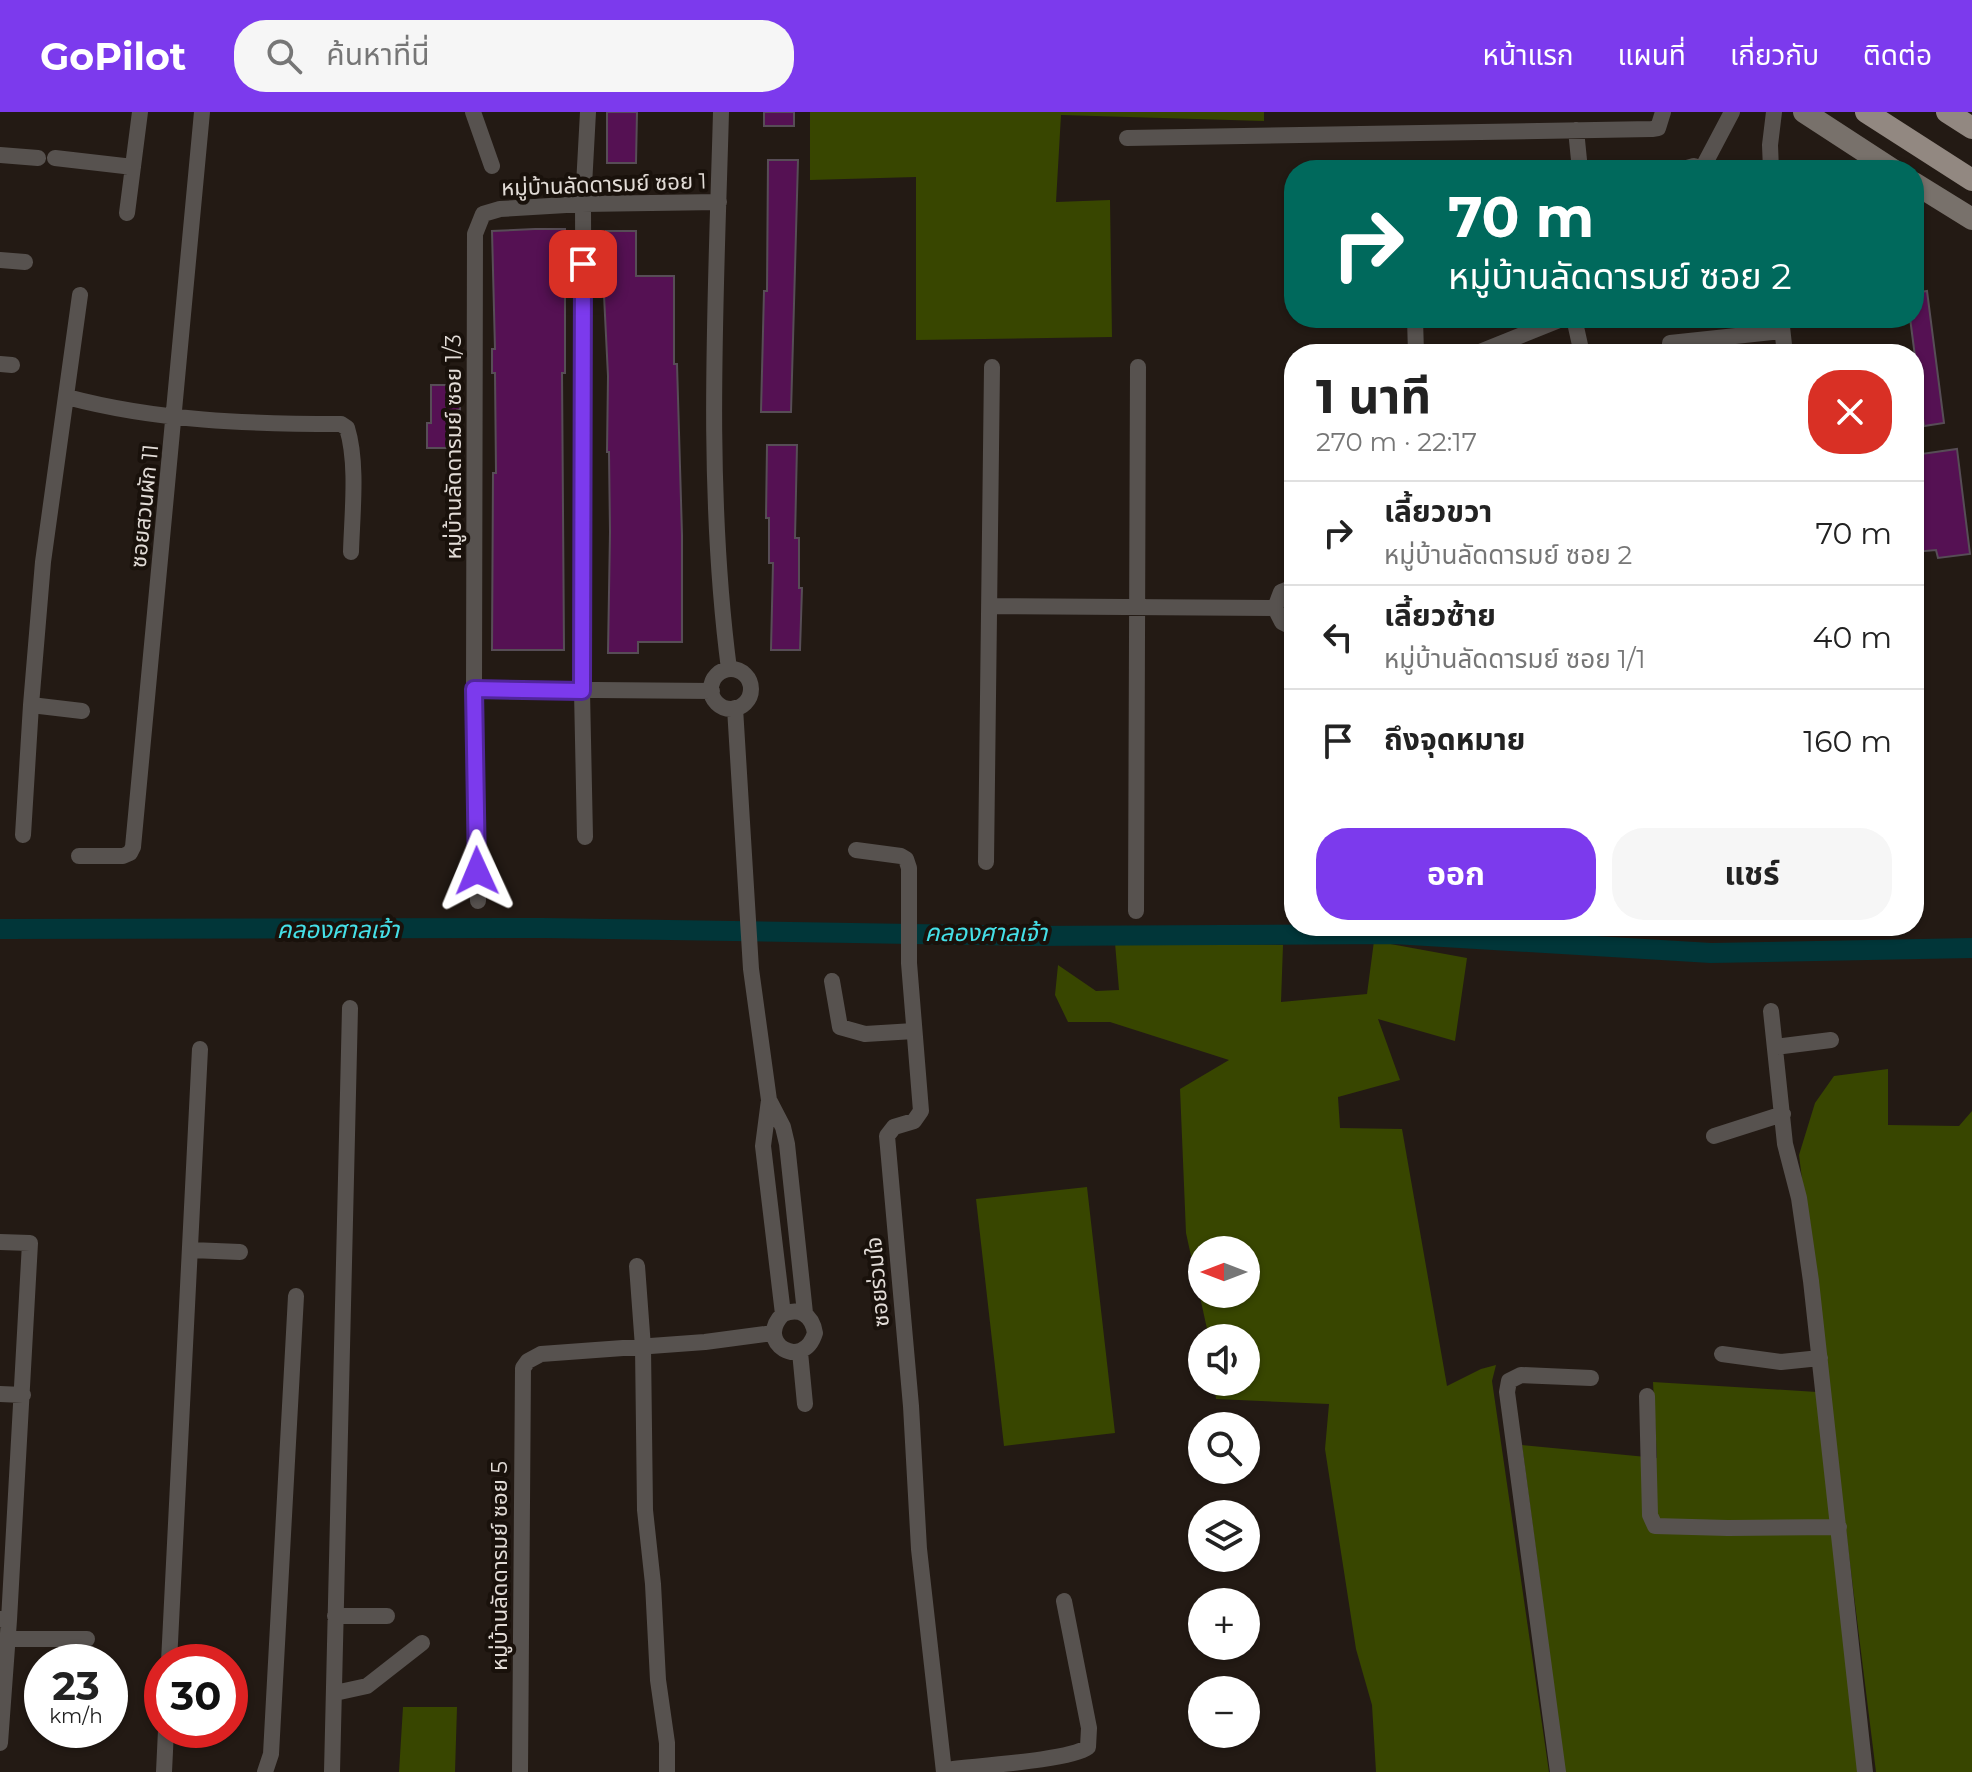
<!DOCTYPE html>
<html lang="th">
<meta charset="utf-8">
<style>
:root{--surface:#fff;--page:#f6f6f6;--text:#222;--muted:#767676;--line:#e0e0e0;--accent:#7c3aed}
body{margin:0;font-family:Montserrat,"Noto Sans Thai",sans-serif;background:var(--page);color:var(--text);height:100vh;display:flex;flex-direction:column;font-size:30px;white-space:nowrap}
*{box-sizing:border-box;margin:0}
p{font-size:26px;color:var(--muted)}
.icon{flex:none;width:44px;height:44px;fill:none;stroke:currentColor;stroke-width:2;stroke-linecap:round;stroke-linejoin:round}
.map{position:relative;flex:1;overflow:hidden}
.side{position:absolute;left:1284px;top:232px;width:640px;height:592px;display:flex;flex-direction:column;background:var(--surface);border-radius:32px;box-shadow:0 2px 6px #0004}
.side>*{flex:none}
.banner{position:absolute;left:1284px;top:48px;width:640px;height:168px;border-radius:32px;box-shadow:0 2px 6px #0004;background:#00695c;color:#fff;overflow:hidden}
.needle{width:52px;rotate:270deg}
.buttons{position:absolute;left:1188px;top:1124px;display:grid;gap:16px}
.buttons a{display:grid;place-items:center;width:72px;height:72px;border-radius:50%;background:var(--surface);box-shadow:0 2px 6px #0004;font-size:40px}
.speed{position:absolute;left:24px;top:1532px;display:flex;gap:16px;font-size:40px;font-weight:700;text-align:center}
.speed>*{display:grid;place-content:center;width:104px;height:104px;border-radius:50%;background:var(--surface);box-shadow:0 2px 6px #0004;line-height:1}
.speed small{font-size:20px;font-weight:400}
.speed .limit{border:12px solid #d22;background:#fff;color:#111}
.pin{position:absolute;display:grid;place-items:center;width:68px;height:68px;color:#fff;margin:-34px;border-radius:16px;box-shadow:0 4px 12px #0006}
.me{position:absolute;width:88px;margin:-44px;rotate:359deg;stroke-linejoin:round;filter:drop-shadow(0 0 6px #0008)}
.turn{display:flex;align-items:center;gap:28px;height:168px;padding:0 32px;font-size:36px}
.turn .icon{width:104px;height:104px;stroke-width:2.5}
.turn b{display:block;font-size:56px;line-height:68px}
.round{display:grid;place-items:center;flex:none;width:84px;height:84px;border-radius:32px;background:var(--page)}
.overview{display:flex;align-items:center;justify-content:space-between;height:136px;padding:0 32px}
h1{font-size:48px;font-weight:700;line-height:60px}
.primary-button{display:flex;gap:16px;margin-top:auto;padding:16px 32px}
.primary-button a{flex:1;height:92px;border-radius:32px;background:var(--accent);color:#fff;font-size:32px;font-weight:700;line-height:92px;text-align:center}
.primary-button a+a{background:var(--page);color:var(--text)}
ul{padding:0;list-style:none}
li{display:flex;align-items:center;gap:24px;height:104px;padding:0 32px;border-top:2px solid var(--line)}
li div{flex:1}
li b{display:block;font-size:30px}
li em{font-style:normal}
header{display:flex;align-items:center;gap:48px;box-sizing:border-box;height:112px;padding:0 40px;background:var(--accent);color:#fff}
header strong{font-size:38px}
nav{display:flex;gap:44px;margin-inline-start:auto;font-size:28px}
.search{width:560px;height:72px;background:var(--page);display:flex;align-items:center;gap:20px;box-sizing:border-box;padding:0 28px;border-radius:32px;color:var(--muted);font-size:30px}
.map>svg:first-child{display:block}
.green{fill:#384600;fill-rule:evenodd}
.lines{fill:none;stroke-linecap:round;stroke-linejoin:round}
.canal{stroke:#013639;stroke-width:20}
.building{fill:#551153;stroke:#574d56;stroke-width:2}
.minor{stroke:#57524f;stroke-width:16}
.secondary{stroke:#78716b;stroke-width:22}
.primary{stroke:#928881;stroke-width:22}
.route-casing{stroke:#51269a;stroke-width:20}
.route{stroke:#7c3aed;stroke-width:14}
.labels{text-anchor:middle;stroke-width:8;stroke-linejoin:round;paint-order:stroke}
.street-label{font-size:22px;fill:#e2dcd7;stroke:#19110b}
.water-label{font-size:24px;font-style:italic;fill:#45e0e8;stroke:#19110b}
</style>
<header>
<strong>GoPilot</strong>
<div class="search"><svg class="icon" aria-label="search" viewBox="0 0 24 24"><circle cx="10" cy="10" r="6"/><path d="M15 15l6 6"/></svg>ค้นหาที่นี่</div>
<nav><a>หน้าแรก</a><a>แผนที่</a><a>เกี่ยวกับ</a><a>ติดต่อ</a></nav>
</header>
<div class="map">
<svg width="1972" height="1660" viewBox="0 0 1972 1660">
<rect width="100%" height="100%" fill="#231a14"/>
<path class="green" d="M 810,0 L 1264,0 L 1264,9 L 1061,3 L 1056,90 L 1110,88 L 1112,225 L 916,228 L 916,65 L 810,68 Z
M 1374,829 L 1467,846 L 1455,929 L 1378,907 L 1400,968 L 1338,985 L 1340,1016 L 1402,1017 L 1447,1274 L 1481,1257 L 1496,1253 L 1492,1269 L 1549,1660 L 1376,1660 L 1372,1593 L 1356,1537 L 1325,1337 L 1329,1292 L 1216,1287 L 1214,1270 L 1246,1270 L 1246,1226 L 1209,1226 L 1186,1121 L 1180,977 L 1229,948 L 1110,910 L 1068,910 L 1055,883 L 1058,853 L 1096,879 L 1119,878 L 1115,831 L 1283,833 L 1281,890 L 1367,882 ZM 1246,1138 L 1246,1182 L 1202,1182 L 1202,1138 Z
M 1888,957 L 1888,1013 L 1959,1014 L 1972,999 L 1972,1660 L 1876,1660 L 1799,1043 L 1815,991 L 1834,964 Z
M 1087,1075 L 1115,1321 L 1004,1334 L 976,1087 Z
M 1653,1270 L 1817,1280 L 1861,1660 L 1565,1660 L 1522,1333 L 1657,1346 Z
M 403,1595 L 457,1595 L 455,1660 L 399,1660 Z"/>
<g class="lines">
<path class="canal" d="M 0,817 L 544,816 L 1030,824 L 1394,822 L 1711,841 L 1972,836"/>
</g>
<path class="building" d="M 607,0 L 637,0 L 636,51 L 607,51 Z
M 764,0 L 794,0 L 794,14 L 764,14 Z
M 768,48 L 798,48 L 791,300 L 761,300 L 764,179 L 767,179 Z
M 535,117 L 565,117 L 565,261 L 562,261 L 564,538 L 492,538 L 493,361 L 496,361 L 495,261 L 492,261 L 492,237 L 495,237 L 492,119 Z
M 606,119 L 636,119 L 636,164 L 674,164 L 674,252 L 677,252 L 682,423 L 682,530 L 638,530 L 638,541 L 608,541 L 610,420 L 609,340 L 607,340 L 608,264 L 604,183 Z
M 1927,179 L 1944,311 L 1924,314 L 1910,206 L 1914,206 L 1914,181 Z
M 431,273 L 460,273 L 460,298 L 457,298 L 457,336 L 427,336 L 427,311 L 431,311 Z
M 767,333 L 797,333 L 795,426 L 799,426 L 799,476 L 802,476 L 800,538 L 771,538 L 773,451 L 769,451 L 769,406 L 766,406 Z
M 1957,337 L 1970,442 L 1938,446 L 1936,438 L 1914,440 L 1914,343 Z"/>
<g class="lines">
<path class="minor" d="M 473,0 L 492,54
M 721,0 C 716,185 705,373 729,557
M 1576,18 L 1580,58
M 1127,26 L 1652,17 L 1658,16 L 1663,0
M 0,43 L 38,46
M 55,46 L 133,55
M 1703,55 L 1732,0
M 1680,58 L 1694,54 L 1706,58
M 1771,58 L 1770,33 L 1774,0
M 127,101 L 140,0
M 0,148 L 25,150
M 1415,206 L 1416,242
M 1574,206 L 1582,242
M 1781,206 L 1785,242
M 1670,231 L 1782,219
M 1475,242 L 1564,206
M 0,252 L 12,253
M 67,285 C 157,309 249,312 341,312 L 347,316 C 358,351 352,403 351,440
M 1294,475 L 1281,480 L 1275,496 L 1282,510 L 1294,516
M 989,494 L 1275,496
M711 577a20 20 0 1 1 40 0a20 20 0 1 1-40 0Z
M 474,577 L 712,579
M 31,593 L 82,599
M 735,596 L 751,857 L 769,988 L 783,1015 L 787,1032 L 805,1201
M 23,723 L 31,593 L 43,450 L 80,183
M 585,725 L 582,579 L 584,364 L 583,92 L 588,0
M 856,738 L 901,744 L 906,747 L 909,756 L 909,851 L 921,999 L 914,1009 L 894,1015 L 887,1024 L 911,1294 L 919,1437 L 944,1660
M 79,744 L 123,744 L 130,741 L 133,735 L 202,0
M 986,750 L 992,255
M 478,789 L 474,577 L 475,122 L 483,102 L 500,97 L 583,92 L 719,90
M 1136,799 L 1138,255
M 832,869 L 840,915 L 865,922 L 914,919
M 1771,899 L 1785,1032 L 1799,1086 L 1811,1169 L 1865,1660
M 1775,935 L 1831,928
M 769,988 L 763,1034 L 783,1202 C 754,1231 803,1260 815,1221 C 812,1203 800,1195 783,1202
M 1714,1024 L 1783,1002
M 0,1130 L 30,1131 L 9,1508 L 0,1507
M 191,1138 L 240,1140
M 637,1154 L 643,1235 L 645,1398 L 653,1472 L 658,1568 L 667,1631 L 667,1660
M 800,1240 L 805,1292
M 1722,1242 L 1781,1250 L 1820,1246
M 0,1282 L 23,1283
M 1647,1284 L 1650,1403 L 1655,1414 L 1728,1416 L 1839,1415
M 335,1504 L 387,1504
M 8,1527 L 87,1527
M 169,1550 L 200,937
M 335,1581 L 367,1574 L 422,1531
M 0,1631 L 9,1508
M 944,1658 C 972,1654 1069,1649 1088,1635 L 1089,1616 L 1064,1489
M 164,1660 L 166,1618
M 265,1660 L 271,1642 L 296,1184
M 332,1660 L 350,896
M 520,1660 L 523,1256 L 528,1249 L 541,1242 L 705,1230 L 773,1221
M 1558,1660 L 1507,1280 L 1509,1269 L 1521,1263 L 1591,1266"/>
<path class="secondary" d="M 1804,0 L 1893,58
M 1914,71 L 1972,107"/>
<path class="primary" d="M 1866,0 L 1972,68
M 1947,0 L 1972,16"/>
</g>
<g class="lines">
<defs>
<path id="route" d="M 477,759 L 474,577 L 582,579 L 583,152"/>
</defs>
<use href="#route" class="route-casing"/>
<use href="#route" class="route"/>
</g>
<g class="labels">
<g class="street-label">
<text transform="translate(604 72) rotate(-2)" y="8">หมู่บ้านลัดดารมย์ ซอย 1</text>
<text transform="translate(453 335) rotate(-90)" y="8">หมู่บ้านลัดดารมย์ ซอย 1/3</text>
<text transform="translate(144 394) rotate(-84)" y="8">ซอยสวนผัก 11</text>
<text transform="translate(877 1170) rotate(-95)" y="8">ซอยร่วมใจ</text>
<text transform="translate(499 1454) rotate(-90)" y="8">หมู่บ้านลัดดารมย์ ซอย 5</text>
</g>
<g class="water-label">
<text x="338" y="826">คลองศาลเจ้า</text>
<text x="986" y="829">คลองศาลเจ้า</text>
</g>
</g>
</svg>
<div class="buttons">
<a><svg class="needle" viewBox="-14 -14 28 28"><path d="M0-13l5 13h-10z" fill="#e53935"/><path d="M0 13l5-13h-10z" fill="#767676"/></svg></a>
<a><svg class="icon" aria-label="sound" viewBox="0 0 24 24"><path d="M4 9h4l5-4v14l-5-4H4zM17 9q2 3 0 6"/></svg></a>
<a><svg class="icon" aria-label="search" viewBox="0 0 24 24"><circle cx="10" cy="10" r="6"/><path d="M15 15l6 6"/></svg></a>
<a><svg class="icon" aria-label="layers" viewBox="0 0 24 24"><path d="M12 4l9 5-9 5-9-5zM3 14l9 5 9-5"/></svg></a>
<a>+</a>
<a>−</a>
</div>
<div class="speed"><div>23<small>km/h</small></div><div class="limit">30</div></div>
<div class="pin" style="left:583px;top:152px;background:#d93025"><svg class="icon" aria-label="arrive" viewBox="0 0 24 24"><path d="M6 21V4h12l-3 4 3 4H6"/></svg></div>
<svg class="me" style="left:477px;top:759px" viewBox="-20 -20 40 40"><path d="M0-17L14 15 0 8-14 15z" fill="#7c3aed" stroke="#fff" stroke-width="4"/></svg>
<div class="banner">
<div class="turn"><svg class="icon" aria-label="right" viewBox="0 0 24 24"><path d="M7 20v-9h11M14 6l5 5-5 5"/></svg><div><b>70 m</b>หมู่บ้านลัดดารมย์ ซอย 2</div></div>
</div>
<section class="side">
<div class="overview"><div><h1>1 นาที</h1><p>270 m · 22:17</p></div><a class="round" style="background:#d93025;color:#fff"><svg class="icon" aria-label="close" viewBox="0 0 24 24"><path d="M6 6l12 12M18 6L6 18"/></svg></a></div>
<ul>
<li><svg class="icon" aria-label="right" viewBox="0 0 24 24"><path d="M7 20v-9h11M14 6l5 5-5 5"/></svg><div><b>เลี้ยวขวา</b><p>หมู่บ้านลัดดารมย์ ซอย 2</p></div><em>70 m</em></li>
<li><svg class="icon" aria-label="left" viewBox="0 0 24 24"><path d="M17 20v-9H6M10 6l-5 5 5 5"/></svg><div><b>เลี้ยวซ้าย</b><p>หมู่บ้านลัดดารมย์ ซอย 1/1</p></div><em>40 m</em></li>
<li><svg class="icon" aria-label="arrive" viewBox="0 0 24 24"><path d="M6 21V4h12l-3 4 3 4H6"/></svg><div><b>ถึงจุดหมาย</b></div><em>160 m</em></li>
</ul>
<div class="primary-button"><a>ออก</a><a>แชร์</a></div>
</section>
</div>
